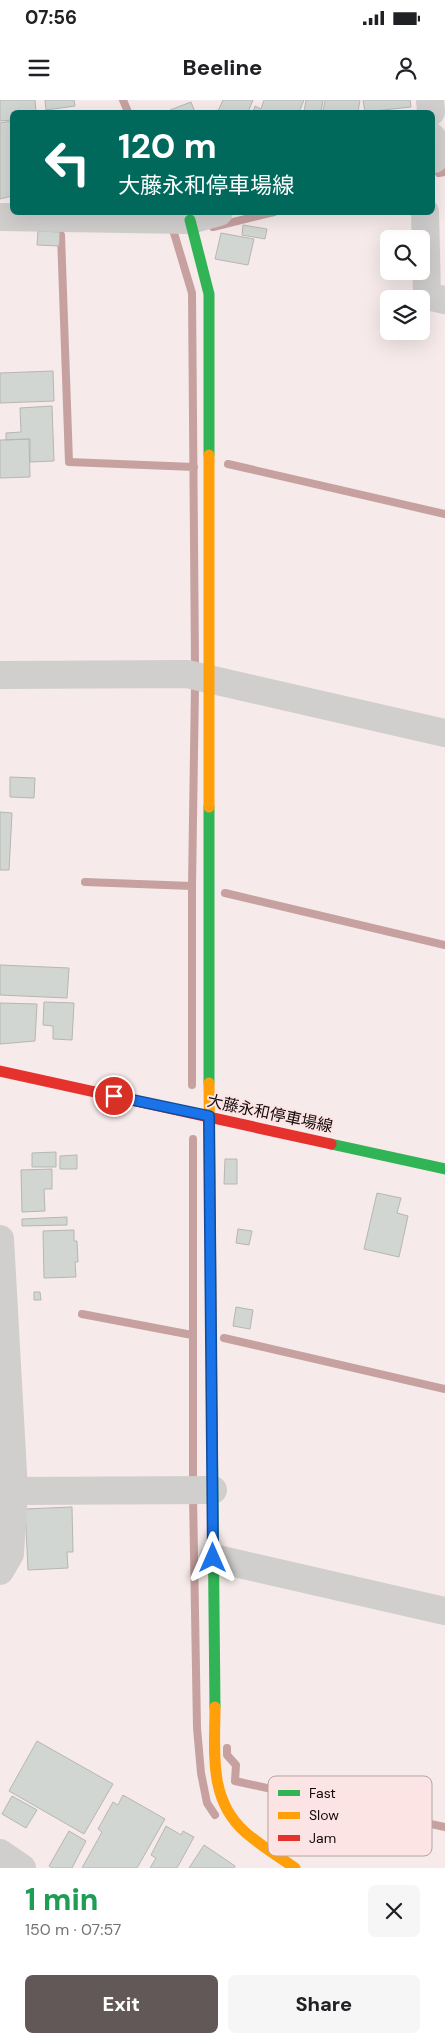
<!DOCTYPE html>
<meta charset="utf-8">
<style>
:root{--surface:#fff;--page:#f6f6f6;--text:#202124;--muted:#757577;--accent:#625858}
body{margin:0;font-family:"DM Sans","Noto Sans JP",sans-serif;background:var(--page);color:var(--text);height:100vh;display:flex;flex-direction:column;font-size:19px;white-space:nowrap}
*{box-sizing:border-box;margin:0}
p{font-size:16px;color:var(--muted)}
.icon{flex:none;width:28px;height:28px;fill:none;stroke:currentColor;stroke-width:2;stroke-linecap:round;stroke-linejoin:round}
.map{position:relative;height:1768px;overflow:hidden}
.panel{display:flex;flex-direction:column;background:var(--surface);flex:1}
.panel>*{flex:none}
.banner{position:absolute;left:10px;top:10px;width:425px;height:105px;border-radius:8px;box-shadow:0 5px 20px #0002;background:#00695c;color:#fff;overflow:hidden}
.buttons{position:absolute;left:380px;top:130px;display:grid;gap:10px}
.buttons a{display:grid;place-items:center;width:50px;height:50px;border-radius:8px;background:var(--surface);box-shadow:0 5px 20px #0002;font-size:25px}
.pin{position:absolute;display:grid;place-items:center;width:42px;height:42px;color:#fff;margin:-21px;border:2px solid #fff;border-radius:50%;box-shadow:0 1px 5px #0007}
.me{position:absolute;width:55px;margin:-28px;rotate:0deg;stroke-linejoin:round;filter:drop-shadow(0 0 4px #0008)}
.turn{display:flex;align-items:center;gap:18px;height:105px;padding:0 25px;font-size:22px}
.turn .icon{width:65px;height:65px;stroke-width:2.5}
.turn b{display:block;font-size:35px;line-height:42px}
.round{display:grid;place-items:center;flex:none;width:52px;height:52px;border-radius:8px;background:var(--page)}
.head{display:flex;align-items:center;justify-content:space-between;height:85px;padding:0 25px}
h1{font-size:30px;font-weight:800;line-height:38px;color:#1e9e55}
.cta{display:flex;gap:10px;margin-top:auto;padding:10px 25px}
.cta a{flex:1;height:58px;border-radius:8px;background:var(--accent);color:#fff;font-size:20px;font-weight:800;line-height:58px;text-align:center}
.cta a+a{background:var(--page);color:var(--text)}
.status{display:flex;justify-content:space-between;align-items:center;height:35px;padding:0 25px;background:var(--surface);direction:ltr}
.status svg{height:14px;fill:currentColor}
header{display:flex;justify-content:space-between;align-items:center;height:65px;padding:0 25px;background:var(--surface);font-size:22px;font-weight:800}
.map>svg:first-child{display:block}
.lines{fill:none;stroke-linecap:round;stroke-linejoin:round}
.stream{stroke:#c6a1a0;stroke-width:8}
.building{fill:#d1d6d2;stroke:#b6b6b4}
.street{stroke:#d1cece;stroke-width:28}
.fast{stroke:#30b455;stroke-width:11}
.slow{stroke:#ff9f0a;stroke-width:11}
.jam{stroke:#e5322d;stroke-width:11}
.route-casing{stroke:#114b97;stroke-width:12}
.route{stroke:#1a73e8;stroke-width:9}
.labels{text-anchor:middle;stroke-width:4;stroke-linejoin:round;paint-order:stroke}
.street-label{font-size:16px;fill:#130a0a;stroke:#fce4e4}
.key{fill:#fce4e4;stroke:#b6a3a3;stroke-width:1}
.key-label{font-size:14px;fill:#130a0a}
</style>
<div class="status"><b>07:56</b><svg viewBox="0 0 49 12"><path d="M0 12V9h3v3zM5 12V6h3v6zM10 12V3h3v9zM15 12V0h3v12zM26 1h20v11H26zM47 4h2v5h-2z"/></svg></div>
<header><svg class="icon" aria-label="menu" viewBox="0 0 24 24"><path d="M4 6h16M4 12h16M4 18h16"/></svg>Beeline<svg class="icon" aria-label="person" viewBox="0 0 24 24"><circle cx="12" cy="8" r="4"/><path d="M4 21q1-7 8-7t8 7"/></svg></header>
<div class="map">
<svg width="445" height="1768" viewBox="0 0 445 1768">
<rect width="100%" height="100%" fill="#f6eaea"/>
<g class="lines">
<path class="stream" d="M 123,0 L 128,12
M 439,73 L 445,72
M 213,127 L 274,112
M 174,133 L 192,193 L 195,564
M 61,135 L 69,362 L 194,367
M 228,364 L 445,414
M 85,782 L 192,786
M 225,793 L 445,845
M 192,985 L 192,786 L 195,586
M 193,1039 L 193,1379
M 82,1214 L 192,1235
M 224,1238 L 445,1289
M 193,1395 L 197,1628 L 201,1673 L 207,1703 L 215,1715
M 227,1648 L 227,1655 L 236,1665 L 235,1681 L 445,1727"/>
</g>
<path class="building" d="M 0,0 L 35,0 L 36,12 L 12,12 L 12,20 L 0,21 Z
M 45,0 L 74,0 L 75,6 L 46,10 Z
M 223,0 L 253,0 L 248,12 L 215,12 L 216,10 L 218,11 Z
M 264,0 L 304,0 L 299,12 L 253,12 L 255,6 L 261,9 Z
M 306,0 L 323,0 L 321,12 L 304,12 Z
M 325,0 L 360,0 L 358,12 L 323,12 Z
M 363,0 L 410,0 L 411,7 L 365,12 Z
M 191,2 L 195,12 L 171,12 L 170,10 Z
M 12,21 L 12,96 L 0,99 L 0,23 Z
M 243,125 L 267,129 L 265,139 L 242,135 Z
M 38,131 L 60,132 L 59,146 L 37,145 Z
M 221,133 L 254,139 L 248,165 L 215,159 Z
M 53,271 L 54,301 L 0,303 L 0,273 Z
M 52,306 L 54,361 L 30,362 L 30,339 L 6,340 L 6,333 L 21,332 L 20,308 Z
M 29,339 L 30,377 L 0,378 L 0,340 Z
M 10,677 L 35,678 L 34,698 L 10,697 Z
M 0,712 L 12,713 L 9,770 L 0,770 Z
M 0,865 L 69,868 L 67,898 L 0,895 Z
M 44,902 L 74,903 L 72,940 L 53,939 L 53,926 L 43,925 Z
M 0,903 L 37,904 L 35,941 L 0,944 Z
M 56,1052 L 56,1067 L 32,1067 L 32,1053 Z
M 77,1055 L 77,1069 L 60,1069 L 60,1056 Z
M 225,1059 L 237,1059 L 237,1084 L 224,1084 Z
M 52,1069 L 52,1089 L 44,1089 L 45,1111 L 22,1112 L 21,1070 Z
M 377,1093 L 401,1098 L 397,1113 L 408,1116 L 399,1157 L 364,1149 Z
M 67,1117 L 67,1125 L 22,1126 L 22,1119 Z
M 238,1129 L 252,1131 L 249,1145 L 236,1143 Z
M 74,1130 L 74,1141 L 77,1141 L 78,1162 L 75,1162 L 76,1177 L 44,1178 L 43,1131 Z
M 34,1192 L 40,1192 L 41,1200 L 34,1200 Z
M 236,1207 L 253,1210 L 250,1229 L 233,1226 Z
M 72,1407 L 73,1452 L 67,1452 L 68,1468 L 28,1470 L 25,1409 Z
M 37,1641 L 113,1684 L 84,1734 L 9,1691 Z
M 123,1695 L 165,1719 L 137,1768 L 82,1768 L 102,1732 L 98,1729 L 113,1702 L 118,1705 Z
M 12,1696 L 37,1710 L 26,1728 L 2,1714 Z
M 166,1726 L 181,1735 L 183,1731 L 194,1737 L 177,1768 L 150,1768 L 156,1758 L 151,1755 Z
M 69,1731 L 86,1741 L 72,1768 L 52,1768 L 49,1766 Z
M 204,1745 L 235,1766 L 234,1768 L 189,1768 Z"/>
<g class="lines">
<path class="street" d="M 430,0 L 431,12
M 432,37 L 434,59
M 425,112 L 427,196 L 445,200
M 0,117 L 190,120 L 219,112
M 0,575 L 187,574 L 445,633
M 0,1139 L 14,1391 L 10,1454 L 0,1471
M 14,1391 L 213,1390
M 213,1458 L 445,1511
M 0,1753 L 22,1768"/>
<path class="fast" d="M 190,120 L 209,194 L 209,355
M 209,707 L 209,983
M 331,1044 L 445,1069
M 212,1310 L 215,1607"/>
<path class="slow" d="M 209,355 L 209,707
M 209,983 L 212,1310
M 215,1607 C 215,1652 208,1699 245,1732 C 261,1746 278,1756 295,1768"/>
<path class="jam" d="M 0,971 L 331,1044"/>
</g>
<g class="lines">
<defs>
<path id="route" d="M 114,996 L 209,1016 L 213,1458"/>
</defs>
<use href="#route" class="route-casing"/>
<use href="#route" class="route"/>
</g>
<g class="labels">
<g class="street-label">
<text transform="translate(270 1013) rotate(12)" y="6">大藤永和停車場線</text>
</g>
</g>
<rect x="268" y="1676" width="164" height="80" rx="8" class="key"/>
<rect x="278" y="1690" width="22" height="6" fill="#30b455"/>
<rect x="278" y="1712" width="22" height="7" fill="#ff9f0a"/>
<rect x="278" y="1735" width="22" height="6" fill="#e5322d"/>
<g class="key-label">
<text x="309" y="1698">Fast</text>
<text x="309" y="1720">Slow</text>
<text x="309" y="1743">Jam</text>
</g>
</svg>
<div class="buttons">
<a><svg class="icon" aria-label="search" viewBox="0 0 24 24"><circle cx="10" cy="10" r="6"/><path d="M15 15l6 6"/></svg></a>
<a><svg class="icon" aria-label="layers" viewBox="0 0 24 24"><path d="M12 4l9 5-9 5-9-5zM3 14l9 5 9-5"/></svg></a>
</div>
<div class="pin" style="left:114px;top:996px;background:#d93025"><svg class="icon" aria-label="arrive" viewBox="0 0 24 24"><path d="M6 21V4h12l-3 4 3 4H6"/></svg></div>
<svg class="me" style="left:213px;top:1458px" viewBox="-20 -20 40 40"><path d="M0-17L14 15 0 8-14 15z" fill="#1a73e8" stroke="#fff" stroke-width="4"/></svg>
<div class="banner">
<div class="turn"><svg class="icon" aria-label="left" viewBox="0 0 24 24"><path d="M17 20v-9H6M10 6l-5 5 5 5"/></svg><div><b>120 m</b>大藤永和停車場線</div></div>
</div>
</div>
<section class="panel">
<div class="head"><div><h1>1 min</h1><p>150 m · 07:57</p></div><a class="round"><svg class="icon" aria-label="close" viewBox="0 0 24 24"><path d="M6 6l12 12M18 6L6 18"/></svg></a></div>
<div class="cta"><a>Exit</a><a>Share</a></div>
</section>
